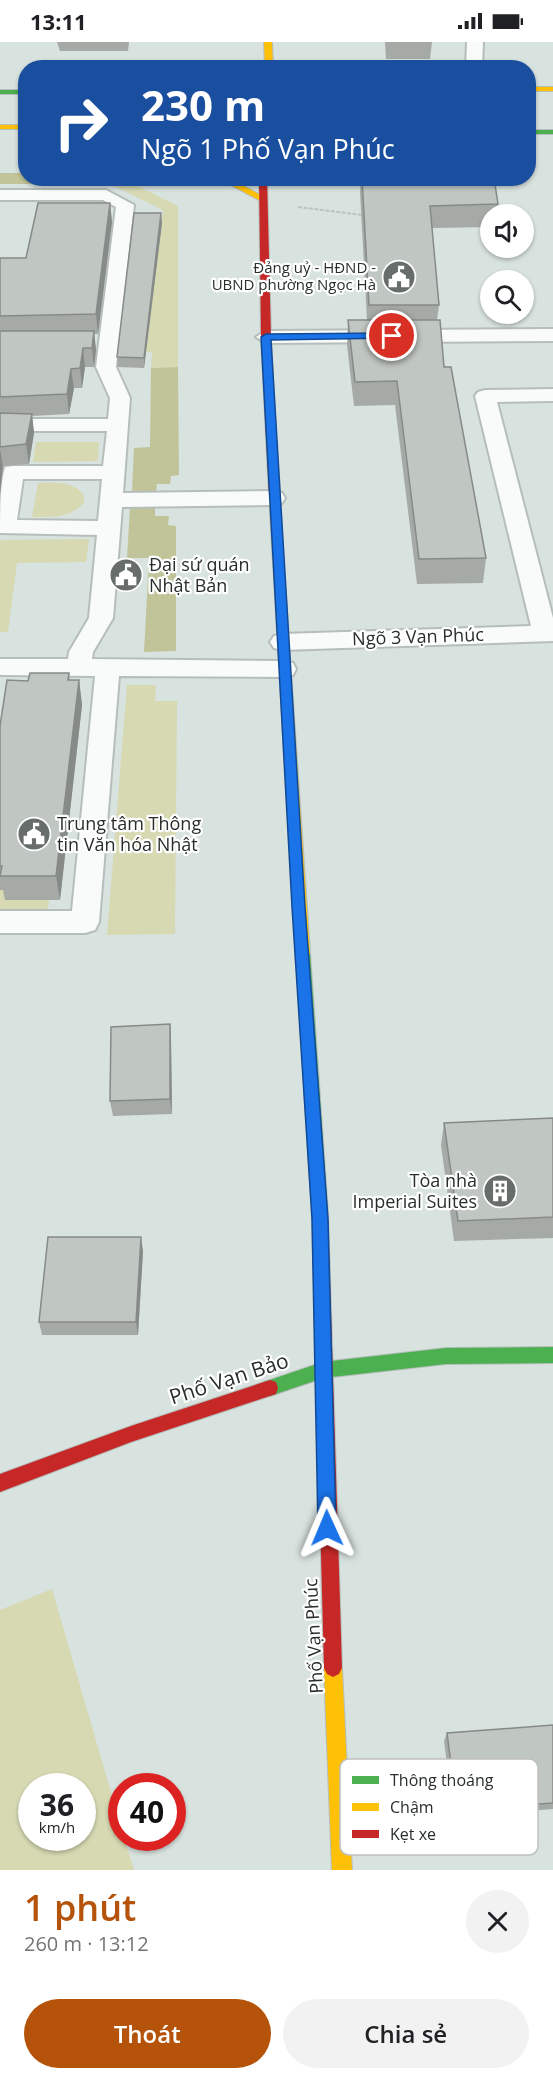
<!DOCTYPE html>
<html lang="vi">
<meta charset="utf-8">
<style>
:root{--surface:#fff;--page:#f2f2f2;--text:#202124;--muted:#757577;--accent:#b45309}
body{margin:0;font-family:"Open Sans",sans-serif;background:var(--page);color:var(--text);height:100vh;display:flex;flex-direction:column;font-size:22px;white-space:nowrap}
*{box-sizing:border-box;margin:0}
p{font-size:20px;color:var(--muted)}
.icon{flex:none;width:33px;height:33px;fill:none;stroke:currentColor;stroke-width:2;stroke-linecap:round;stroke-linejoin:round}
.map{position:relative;height:1828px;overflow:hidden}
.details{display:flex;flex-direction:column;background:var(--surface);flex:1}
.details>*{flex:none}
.banner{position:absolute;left:18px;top:18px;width:518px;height:126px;border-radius:24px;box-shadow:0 2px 4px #0004;background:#1a4fa0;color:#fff;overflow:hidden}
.fabs{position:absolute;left:480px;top:162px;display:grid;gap:12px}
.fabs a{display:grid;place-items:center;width:54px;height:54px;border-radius:50%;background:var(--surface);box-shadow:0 2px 4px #0004;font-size:30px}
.speed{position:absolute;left:18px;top:1731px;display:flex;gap:12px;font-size:30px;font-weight:700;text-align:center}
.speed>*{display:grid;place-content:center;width:78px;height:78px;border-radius:50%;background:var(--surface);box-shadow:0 2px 4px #0004;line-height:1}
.speed small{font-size:15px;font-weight:400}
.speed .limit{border:9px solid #d22;background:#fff;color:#111}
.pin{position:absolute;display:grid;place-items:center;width:51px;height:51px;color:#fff;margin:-26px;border:3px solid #fff;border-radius:50%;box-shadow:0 2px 6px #0007}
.me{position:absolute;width:66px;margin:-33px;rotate:359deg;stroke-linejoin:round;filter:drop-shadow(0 0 4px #0008)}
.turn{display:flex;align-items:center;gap:21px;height:126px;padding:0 24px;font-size:27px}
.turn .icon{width:78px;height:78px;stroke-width:2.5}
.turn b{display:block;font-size:42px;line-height:51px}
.round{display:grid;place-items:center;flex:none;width:63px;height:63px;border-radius:32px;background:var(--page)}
.head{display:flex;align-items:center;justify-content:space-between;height:102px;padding:0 24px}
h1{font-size:36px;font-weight:600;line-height:45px;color:var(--accent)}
.action{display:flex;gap:12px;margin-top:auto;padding:12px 24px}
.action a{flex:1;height:69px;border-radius:36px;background:var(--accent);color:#fff;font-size:24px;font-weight:600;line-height:69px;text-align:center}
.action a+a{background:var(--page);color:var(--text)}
.status{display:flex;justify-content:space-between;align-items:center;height:42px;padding:0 30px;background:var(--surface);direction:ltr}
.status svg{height:16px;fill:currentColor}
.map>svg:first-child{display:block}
.green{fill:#d6d9b2;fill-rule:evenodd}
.forest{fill:#c1c499}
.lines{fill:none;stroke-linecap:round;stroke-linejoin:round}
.lane-casing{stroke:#b6bebb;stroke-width:4}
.fast-casing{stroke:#b6bebb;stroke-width:2}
.slow-casing{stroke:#b6bebb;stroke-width:2}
.jam-casing{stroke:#b6bebb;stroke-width:2}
.path{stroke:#bec1c0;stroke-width:2;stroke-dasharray:4 1.5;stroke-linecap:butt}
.lane{fill:#f9fbfa;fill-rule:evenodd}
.fast{fill:#4caf50;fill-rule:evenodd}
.slow{fill:#ffc107;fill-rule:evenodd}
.jam{fill:#c62828;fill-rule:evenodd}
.wall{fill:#a5aaa7}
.shaded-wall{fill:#868b88}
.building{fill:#c0c6c2;stroke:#868b88;stroke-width:1.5}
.route{fill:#1a73e8;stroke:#114b97;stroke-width:1.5}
.labels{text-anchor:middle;stroke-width:4.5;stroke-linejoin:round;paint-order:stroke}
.far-poi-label{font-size:15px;fill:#282e2b;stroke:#fff;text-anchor:end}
.poi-label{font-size:18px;fill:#282e2b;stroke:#fff;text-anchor:start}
.street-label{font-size:18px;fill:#282e2b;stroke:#fff}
.near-street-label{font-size:21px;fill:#282e2b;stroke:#fff}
.key{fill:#fff;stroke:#bec0bf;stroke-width:1.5}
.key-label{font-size:16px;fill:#282e2b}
</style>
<div class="status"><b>13:11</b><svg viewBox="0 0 49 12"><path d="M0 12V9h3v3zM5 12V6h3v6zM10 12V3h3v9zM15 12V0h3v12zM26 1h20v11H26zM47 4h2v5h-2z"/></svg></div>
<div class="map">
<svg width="553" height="1828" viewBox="0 0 553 1828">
<rect width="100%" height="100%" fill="#d8e2de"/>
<path class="green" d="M 100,137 L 123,137 L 178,164 L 178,325 L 151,326 L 152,310 L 146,310 L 163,168 Z
M 36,400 L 99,400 L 98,419 L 33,420 Z
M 38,441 C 54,441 74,438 84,454 L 84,460 C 71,477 51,475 32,475 Z
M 89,497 L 86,520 L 17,521 L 8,590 L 0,590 L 0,498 Z
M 127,643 L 156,643 L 155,659 L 177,659 L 175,892 L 107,893 Z
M 0,848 L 7,848 L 6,858 L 49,858 L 48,867 L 0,867 Z
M 52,1547 L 121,1785 L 122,1796 L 124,1796 L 134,1828 L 0,1828 L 0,1568 ZM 32,1744 L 82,1744 L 82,1796 L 32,1796 Z"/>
<path class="forest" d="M 0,131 L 25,131 L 26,136 L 75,137 L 75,142 L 0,142 Z
M 178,325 L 179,433 L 171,434 L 170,442 L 157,442 L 156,450 L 132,450 L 134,406 L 150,405 L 151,326 Z
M 130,465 L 155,465 L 155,474 L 169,474 L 168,483 L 176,484 L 176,609 L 144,610 L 149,516 L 127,516 Z"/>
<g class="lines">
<defs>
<path id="lane" d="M 467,0 L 483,0 L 482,26 L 466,26 Z
M 0,148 L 106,148 L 134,163 L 116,325 L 130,356 L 123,451 L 274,449 L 282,451 L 285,456 L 282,461 L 274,463 L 122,465 L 113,576 L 93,610 L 92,617 L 284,619 L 293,621 L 296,627 L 293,633 L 284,635 L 119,634 L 99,880 L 95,888 L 85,891 L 0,891 L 0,869 L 72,869 L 95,634 L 0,633 L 0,617 L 68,617 L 69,610 L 89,576 L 97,493 L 0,491 C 0,472 0,441 5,425 L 13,424 L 103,424 L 107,389 L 0,389 L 0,377 L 108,377 L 110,356 L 96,325 L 116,165 L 103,158 L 0,158 ZM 23,437 L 102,437 L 98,479 L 17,478 Z
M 553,287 L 553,299 L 266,301 L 256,295 L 266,289 Z
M 553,347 L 553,359 L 497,360 L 553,576 L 553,599 L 282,608 L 274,606 L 270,600 L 274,594 L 282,592 L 531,584 L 475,354 L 478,350 L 485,348 Z"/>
<path id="fast" d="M 0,48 L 26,48 L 26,52 L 0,52 Z
M 528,88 L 553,88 L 553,92 L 528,92 Z
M 303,906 L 308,907 L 310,911 L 328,1172 L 325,1177 L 320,1179 L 315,1177 L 312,1172 L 296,911 L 298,907 Z
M 553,1305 L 553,1321 L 446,1322 L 323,1336 L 270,1354 L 264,1352 L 262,1346 L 264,1340 L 323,1320 L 446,1306 Z"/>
<path id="slow" d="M 264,0 L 272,0 L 273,26 L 265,26 Z
M 528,45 L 553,45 L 553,49 L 528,49 Z
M 0,83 L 26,83 L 26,87 L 0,87 Z
M 218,136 L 229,136 L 266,156 L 259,158 Z
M 274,450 L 279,453 L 310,911 L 308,915 L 298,915 L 296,911 L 269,453 Z
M 333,1617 L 339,1620 L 342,1626 L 352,1828 L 332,1828 L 324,1626 L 327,1620 Z"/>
<path id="jam" d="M 259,136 L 267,136 L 271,295 L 279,453 L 274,456 L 269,453 L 261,295 Z
M 320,1165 L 325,1167 L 328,1172 L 342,1626 L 339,1632 L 333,1635 L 327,1632 L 324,1626 L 312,1172 L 315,1167 Z
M 270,1338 L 276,1340 L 278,1346 L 276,1352 L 131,1400 L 0,1450 L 0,1432 L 131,1384 Z"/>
</defs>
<use href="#lane" class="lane-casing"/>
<use href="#fast" class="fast-casing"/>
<use href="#slow" class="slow-casing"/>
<use href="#jam" class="jam-casing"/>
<path class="path" d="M 171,138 L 177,136
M 298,165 L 362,173"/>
<use href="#lane" class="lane"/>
<use href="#fast" class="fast"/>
<use href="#slow" class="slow"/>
<use href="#jam" class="jam"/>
</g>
<path class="wall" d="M 57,0 L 152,0 L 129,0 L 128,9 L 60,9 Z
M 385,0 L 432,0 L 430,17 L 386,17 Z
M 361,136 L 494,136 L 498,162 L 497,172 L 490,172 L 490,185 L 432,186 L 439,263 L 437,278 L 444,325 L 486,516 L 483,541 L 417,542 L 395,363 L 354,364 L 347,303 L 348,278 L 367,278 L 360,150 Z
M 110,161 L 112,180 L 98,292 L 94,292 L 96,308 L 94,325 L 85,325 L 82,346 L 74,346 L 69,372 L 32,374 L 34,391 L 29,422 L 3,424 L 0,452 L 0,216 L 26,216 Z
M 162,181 L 144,326 L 118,325 L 117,315 Z
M 69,631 L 70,638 L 79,638 L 82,663 L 60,858 L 5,858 L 3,848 L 0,848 L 0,684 L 28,639 Z
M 170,982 L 171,998 L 172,1072 L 113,1074 L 110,1059 Z
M 553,1076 L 553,1196 L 454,1199 L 441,1103 L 444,1081 Z
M 143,1209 L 138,1293 L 42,1293 L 39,1280 Z
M 553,1683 L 553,1767 L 454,1775 L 444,1699 L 447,1691 Z"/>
<path class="shaded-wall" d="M 110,161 L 112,180 L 98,292 L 96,272 Z
M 161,171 L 162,181 L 144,326 L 144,316 Z
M 94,289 L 96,308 L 94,325 L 92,306 Z
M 83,306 L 85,325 L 82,346 L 80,326 Z
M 71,327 L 74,346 L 69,372 L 67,352 Z
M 32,372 L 34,391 L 29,422 L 26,402 Z
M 0,407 L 3,424 L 0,452 Z
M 79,638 L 82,663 L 60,858 L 56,834 Z
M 170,982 L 171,998 L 172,1072 L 170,1057 Z
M 141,1195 L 143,1209 L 138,1293 L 136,1280 Z"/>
<path class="building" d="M 362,136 L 494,136 L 498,162 L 430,164 L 439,263 L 369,263 Z
M 38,161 L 110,161 L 96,272 L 0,274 L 0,216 L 26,216 Z
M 134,171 L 161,171 L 144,316 L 117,315 Z
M 348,278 L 440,278 L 444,325 L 451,325 L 486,516 L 419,517 L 397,339 L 355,340 Z
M 0,289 L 94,289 L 92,306 L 83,306 L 80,326 L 71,327 L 67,352 L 0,355 Z
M 0,371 L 32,372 L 26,402 L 0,405 Z
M 30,631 L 69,631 L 68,638 L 79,638 L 56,834 L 0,834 L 2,824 L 0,824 L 0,684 L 7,638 L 28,639 Z
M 170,982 L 170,1057 L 110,1059 L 111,985 Z
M 553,1076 L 553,1175 L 458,1179 L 444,1081 Z
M 48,1195 L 141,1195 L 136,1280 L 39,1280 Z
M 553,1683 L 553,1761 L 457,1768 L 447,1691 Z"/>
<path class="route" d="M 392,291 L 397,294 L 395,296 L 271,298 L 305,865 L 328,1177 L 336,1486 L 334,1493 L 327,1495 L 321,1493 L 318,1486 L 312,1177 L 292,865 L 261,295 L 266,292 Z"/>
<defs>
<symbol id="civic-disc" viewBox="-11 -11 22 22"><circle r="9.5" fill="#666d6a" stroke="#fff"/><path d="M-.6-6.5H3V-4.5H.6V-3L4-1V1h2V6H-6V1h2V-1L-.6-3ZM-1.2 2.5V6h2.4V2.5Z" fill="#fff"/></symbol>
<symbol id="building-disc" viewBox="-11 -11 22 22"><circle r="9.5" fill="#666d6a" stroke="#fff"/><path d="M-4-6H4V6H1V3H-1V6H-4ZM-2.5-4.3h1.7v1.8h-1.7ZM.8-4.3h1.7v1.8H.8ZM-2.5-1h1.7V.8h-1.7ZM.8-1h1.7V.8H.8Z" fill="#fff"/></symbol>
</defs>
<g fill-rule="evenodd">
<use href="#civic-disc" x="380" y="216" width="38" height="38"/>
<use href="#civic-disc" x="107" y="514" width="38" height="38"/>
<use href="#civic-disc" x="15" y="773" width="38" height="38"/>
<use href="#building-disc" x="481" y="1130" width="38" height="38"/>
</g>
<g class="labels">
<g class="far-poi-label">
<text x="376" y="231">Đảng uỷ - HĐND -<tspan x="376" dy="17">UBND phường Ngọc Hà</tspan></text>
</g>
<g class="poi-label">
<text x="149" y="529">Đại sứ quán<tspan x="149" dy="21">Nhật Bản</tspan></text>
<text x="57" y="788">Trung tâm Thông<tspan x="57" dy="21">tin Văn hóa Nhật</tspan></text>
<text x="477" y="1145" text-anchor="end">Tòa nhà<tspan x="477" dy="21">Imperial Suites</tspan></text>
</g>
<g class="street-label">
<text transform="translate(418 595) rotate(-2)" y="6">Ngõ 3 Vạn Phúc</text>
<text transform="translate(314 1594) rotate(-93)" y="6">Phố Vạn Phúc</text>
</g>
<g class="near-street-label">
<text transform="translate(229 1337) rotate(-18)" y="7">Phố Vạn Bảo</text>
</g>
</g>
<rect x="340" y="1717" width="198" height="96" rx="9" class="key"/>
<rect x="352" y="1734" width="27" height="8" fill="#4caf50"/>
<rect x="352" y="1761" width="27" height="8" fill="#ffc107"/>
<rect x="352" y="1788" width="27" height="8" fill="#c62828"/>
<g class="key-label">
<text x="390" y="1744">Thông thoáng</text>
<text x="390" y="1771">Chậm</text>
<text x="390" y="1798">Kẹt xe</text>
</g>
</svg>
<div class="fabs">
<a><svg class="icon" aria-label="sound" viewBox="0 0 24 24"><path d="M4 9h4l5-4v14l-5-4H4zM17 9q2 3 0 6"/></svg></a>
<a><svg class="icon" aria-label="search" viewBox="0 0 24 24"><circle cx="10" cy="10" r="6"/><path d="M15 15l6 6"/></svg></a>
</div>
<div class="speed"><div>36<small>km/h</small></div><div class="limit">40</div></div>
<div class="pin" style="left:392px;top:294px;background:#d93025"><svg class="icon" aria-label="arrive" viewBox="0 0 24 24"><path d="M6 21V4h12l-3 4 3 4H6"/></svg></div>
<svg class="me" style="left:327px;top:1486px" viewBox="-20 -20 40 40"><path d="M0-17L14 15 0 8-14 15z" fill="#1a73e8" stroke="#fff" stroke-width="4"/></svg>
<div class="banner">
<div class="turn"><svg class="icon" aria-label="right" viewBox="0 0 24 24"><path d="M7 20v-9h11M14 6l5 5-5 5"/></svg><div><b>230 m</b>Ngõ 1 Phố Vạn Phúc</div></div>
</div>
</div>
<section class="details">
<div class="head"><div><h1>1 phút</h1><p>260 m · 13:12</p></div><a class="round"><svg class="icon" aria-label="close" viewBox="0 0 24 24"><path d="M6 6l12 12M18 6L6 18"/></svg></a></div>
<div class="action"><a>Thoát</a><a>Chia sẻ</a></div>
</section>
